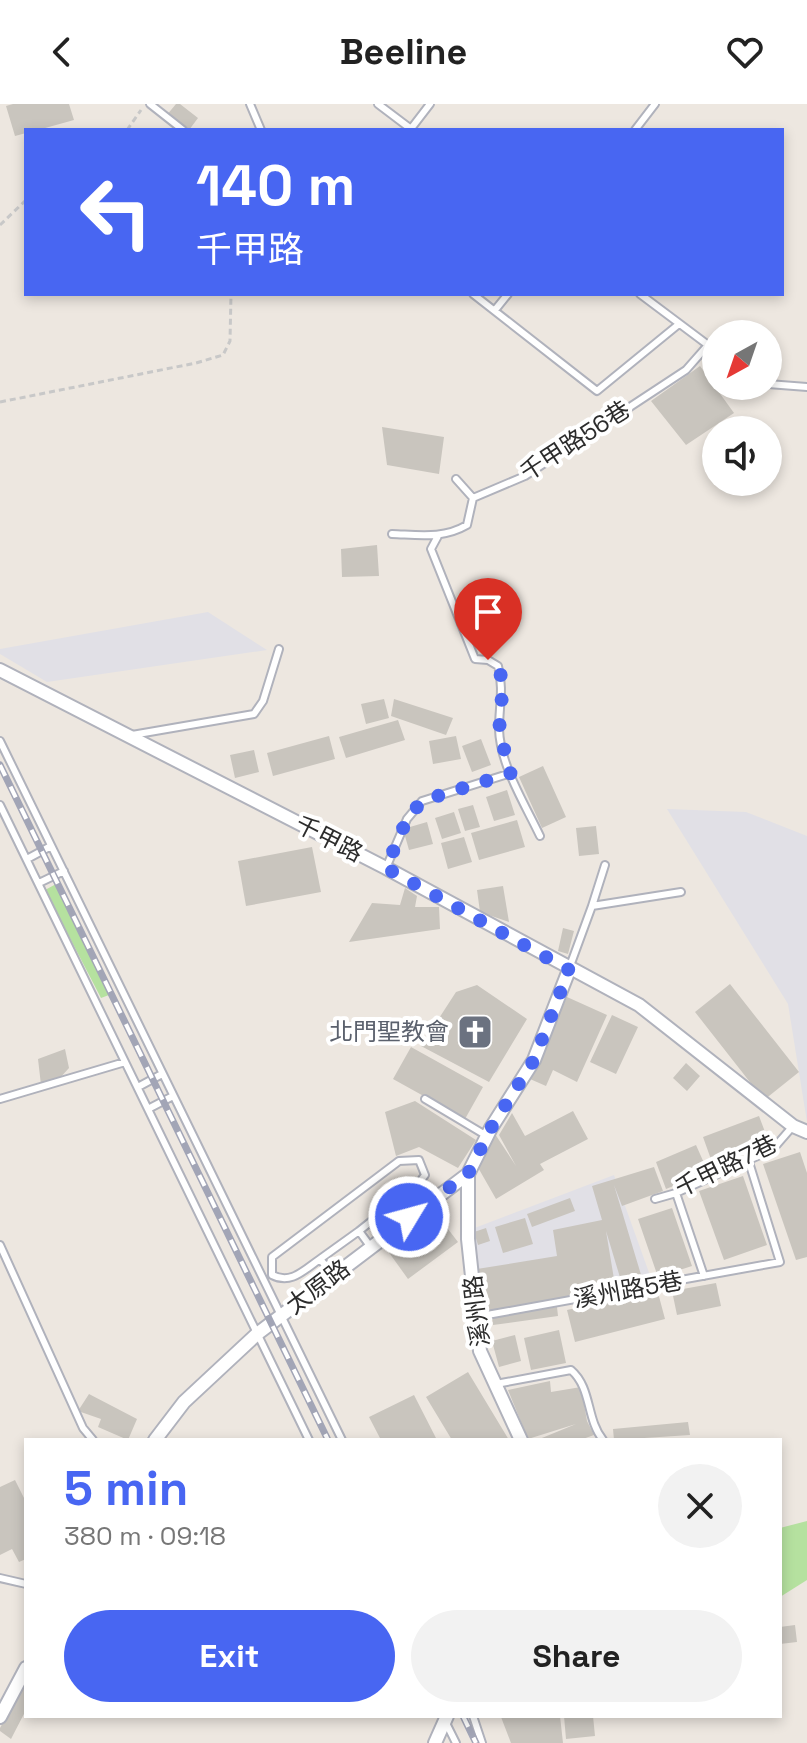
<!DOCTYPE html>
<meta charset="utf-8">
<style>
:root{--surface:#fff;--page:#f2f2f2;--text:#222;--muted:#767676;--accent:#4866f2}
body{margin:0;font-family:"Space Grotesk","Noto Sans TC",sans-serif;background:var(--page);color:var(--text);height:100vh;display:flex;flex-direction:column;font-size:30px;white-space:nowrap}
*{box-sizing:border-box;margin:0}
p{font-size:26px;color:var(--muted)}
.icon{flex:none;width:44px;height:44px;fill:none;stroke:currentColor;stroke-width:2;stroke-linecap:round;stroke-linejoin:round}
.map{position:relative;flex:1;overflow:hidden}
.drawer{position:absolute;left:24px;top:1334px;width:758px;height:280px;display:flex;flex-direction:column;background:var(--surface);border-radius:0px;box-shadow:0 4px 12px #0003}
.drawer>*{flex:none}
.banner{position:absolute;left:24px;top:24px;width:760px;height:168px;border-radius:0px;box-shadow:0 4px 12px #0003;background:#4866f2;color:#fff;overflow:hidden}
.needle{width:52px;rotate:220deg}
.fabs{position:absolute;left:702px;top:216px;display:grid;gap:16px}
.fabs a{display:grid;place-items:center;width:80px;height:80px;border-radius:50%;background:var(--surface);box-shadow:0 4px 12px #0003;font-size:40px}
.pin{position:absolute;display:grid;place-items:center;width:68px;height:68px;color:#fff;margin:-82px -34px;border-radius:50% 50% 50% 0;rotate:-45deg;box-shadow:0 0 8px #0007}
.pin .icon{rotate:45deg}
.me{position:absolute;width:88px;margin:-44px;rotate:53deg;stroke-linejoin:round;filter:drop-shadow(0 0 6px #0008)}
.turn{display:flex;align-items:center;gap:28px;height:168px;padding:0 40px;font-size:36px}
.turn .icon{width:104px;height:104px;stroke-width:2.5}
.turn b{display:block;font-size:56px;line-height:68px}
.round{display:grid;place-items:center;flex:none;width:84px;height:84px;border-radius:42px;background:var(--page)}
.summary{display:flex;align-items:center;justify-content:space-between;height:136px;padding:0 40px}
h1{font-size:48px;font-weight:800;line-height:60px;color:var(--accent)}
.action{display:flex;gap:16px;margin-top:auto;padding:16px 40px}
.action a{flex:1;height:92px;border-radius:48px;background:var(--accent);color:#fff;font-size:32px;font-weight:800;line-height:92px;text-align:center}
.action a+a{background:var(--page);color:var(--text)}
header{display:flex;justify-content:space-between;align-items:center;height:104px;padding:0 40px;background:var(--surface);font-size:36px;font-weight:800}
.map>svg:first-child{display:block}
.industrial{fill:#e1e0e6}
.green{fill:#b5e19f}
.building{fill:#c9c5be}
.lines{fill:none;stroke-linecap:round;stroke-linejoin:round}
.lane-casing{stroke:#b0b2bc;stroke-width:10}
.street-casing{stroke:#b0b2bc;stroke-width:16}
.path{stroke:#c8c8c8;stroke-width:3;stroke-dasharray:6 4;stroke-linecap:butt}
.lane{stroke:#fff;stroke-width:6}
.street{stroke:#fff;stroke-width:12}
.rail-casing{stroke:#a2a5b6;stroke-width:7}
.rail{stroke:#fff;stroke-width:4;stroke-dasharray:12;stroke-linecap:butt}
.route{stroke:#4866f2;stroke-width:14;stroke-dasharray:0 25.2}
.labels{text-anchor:middle;stroke-width:8;stroke-linejoin:round;paint-order:stroke}
.street-label{font-size:24px;fill:#2c2c2c;stroke:#fff}
.worship-label{font-size:24px;fill:#5b616d;stroke:#fff;text-anchor:end}
</style>
<header><svg class="icon" aria-label="back" viewBox="0 0 24 24"><path d="M15 5l-7 7 7 7"/></svg>Beeline<svg class="icon" aria-label="heart" viewBox="0 0 24 24"><path d="M12 20l-8-8c-3-5 5-10 8-4 3-6 11-1 8 4z"/></svg></header>
<div class="map">
<svg width="807" height="1639" viewBox="0 0 807 1639">
<rect width="100%" height="100%" fill="#ede7e0"/>
<path class="industrial" d="M 208,508 L 267,546 L 47,578 L 0,550 L 0,545 Z
M 667,705 L 746,708 L 807,732 L 807,1018 L 788,900 Z
M 614,1071 L 652,1177 L 483,1210 L 472,1125 Z"/>
<path class="green" d="M 58,779 L 109,891 L 101,894 L 45,786 Z
M 807,1417 L 807,1476 L 780,1493 L 780,1424 Z"/>
<path class="building" d="M 13,0 L 69,0 L 74,16 L 38,26 L 26,26 L 26,29 L 15,32 L 6,2 Z
M 176,0 L 180,0 L 198,14 L 189,26 L 184,26 L 166,12 Z
M 700,262 L 734,309 L 686,341 L 651,297 Z
M 382,323 L 444,333 L 439,370 L 387,361 Z
M 377,441 L 379,472 L 342,473 L 341,445 Z
M 384,595 L 389,614 L 366,620 L 361,600 Z
M 394,595 L 453,614 L 446,631 L 391,612 Z
M 398,616 L 405,636 L 346,654 L 339,633 Z
M 329,632 L 335,655 L 273,672 L 267,649 Z
M 456,632 L 461,655 L 433,660 L 429,637 Z
M 481,635 L 491,661 L 472,668 L 462,642 Z
M 254,646 L 259,668 L 235,674 L 230,651 Z
M 543,662 L 566,713 L 542,724 L 519,673 Z
M 507,686 L 515,711 L 494,717 L 486,693 Z
M 473,701 L 480,723 L 465,727 L 458,705 Z
M 454,708 L 461,729 L 442,735 L 435,714 Z
M 517,716 L 525,743 L 479,756 L 471,729 Z
M 427,718 L 433,740 L 409,746 L 403,725 Z
M 596,722 L 599,750 L 579,752 L 576,724 Z
M 464,733 L 472,758 L 448,765 L 441,739 Z
M 312,743 L 321,788 L 246,802 L 238,757 Z
M 503,782 L 509,818 L 480,808 L 477,786 Z
M 405,784 L 417,792 L 415,803 L 439,803 L 440,825 L 349,838 L 372,799 L 400,801 Z
M 563,824 L 574,827 L 568,850 L 558,847 Z
M 730,880 L 799,968 L 764,996 L 695,908 Z
M 477,881 L 527,915 L 489,978 L 421,942 L 456,888 Z
M 567,893 L 607,911 L 577,978 L 553,966 L 546,982 L 530,975 Z
M 612,911 L 638,923 L 616,970 L 590,958 Z
M 411,943 L 483,983 L 465,1015 L 393,975 Z
M 65,945 L 69,964 L 59,975 L 41,981 L 38,955 Z
M 686,959 L 700,972 L 687,987 L 673,974 Z
M 415,997 L 476,1036 L 458,1064 L 419,1043 L 396,1052 L 385,1008 Z
M 573,1007 L 588,1035 L 540,1060 L 544,1066 L 496,1095 L 476,1060 L 495,1030 L 516,1062 L 499,1031 L 512,1009 L 525,1032 Z
M 759,1012 L 770,1041 L 713,1061 L 703,1033 Z
M 696,1041 L 708,1068 L 666,1085 L 656,1058 Z
M 800,1048 L 807,1069 L 807,1153 L 796,1156 L 763,1060 Z
M 654,1063 L 663,1087 L 622,1102 L 614,1081 L 642,1174 L 622,1180 L 606,1127 L 616,1187 L 485,1209 L 477,1165 L 557,1152 L 553,1126 L 602,1116 L 592,1082 Z
M 743,1072 L 767,1141 L 724,1156 L 699,1087 Z
M 570,1094 L 575,1107 L 532,1123 L 527,1110 Z
M 672,1104 L 692,1162 L 658,1173 L 638,1115 Z
M 434,1107 L 458,1138 L 408,1175 L 385,1143 Z
M 525,1114 L 533,1140 L 503,1149 L 495,1123 Z
M 486,1124 L 490,1137 L 478,1141 L 474,1128 Z
M 716,1179 L 721,1202 L 677,1211 L 672,1187 Z
M 657,1185 L 665,1215 L 575,1238 L 567,1206 Z
M 557,1203 L 558,1212 L 493,1221 L 492,1212 Z
M 559,1226 L 566,1259 L 531,1266 L 524,1234 Z
M 515,1231 L 521,1257 L 499,1263 L 492,1237 Z
M 468,1268 L 509,1336 L 452,1336 L 426,1293 Z
M 550,1277 L 551,1288 L 581,1283 L 587,1317 L 594,1331 L 580,1336 L 537,1336 L 576,1320 L 528,1335 L 508,1286 Z
M 89,1290 L 137,1315 L 128,1336 L 98,1323 L 101,1315 L 78,1307 Z
M 414,1291 L 437,1336 L 381,1336 L 369,1313 Z
M 688,1318 L 690,1331 L 614,1336 L 613,1325 Z
M 15,1376 L 26,1398 L 26,1455 L 19,1458 L 12,1445 L 0,1451 L 0,1383 Z
M 795,1521 L 797,1538 L 780,1540 L 780,1523 Z
M 26,1576 L 26,1606 L 11,1635 L 0,1627 L 0,1624 Z
M 509,1612 L 560,1612 L 563,1639 L 511,1639 L 501,1613 Z
M 564,1612 L 593,1612 L 595,1632 L 566,1635 Z"/>
<g class="lines">
<defs>
<path id="lane" d="M 150,0 L 183,26
M 250,0 L 261,26
M 378,0 L 411,25
M 410,26 L 430,0
M 635,26 L 655,0
M 473,190 L 597,287 L 679,220
M 640,190 L 708,241
M 495,206 L 508,190
M 768,280 L 807,283
M 738,286 L 747,282
M 456,375 L 473,394
M 392,430 C 420,431 443,435 467,421 L 473,394 L 525,372 L 686,266 L 708,241 L 716,247
M 438,432 L 431,445 L 475,555 L 488,556 L 498,562 C 504,584 499,603 499,625 C 500,661 525,700 540,732
M 132,631 L 254,610 L 263,597 L 279,545
M 0,637 L 342,1336
M 0,701 L 309,1336
M 27,755 L 51,742
M 386,764 L 407,715 L 422,697 L 511,669
M 39,779 L 64,767
M 592,802 L 605,761
M 570,862 L 592,802 L 681,788
M 138,983 L 162,970
M 0,995 L 125,958
M 425,995 L 487,1032
M 148,1005 L 173,992
M 676,1089 L 704,1172
M 655,1095 L 676,1089 L 773,1045 L 793,1022
M 0,1141 L 83,1324 L 93,1336
M 320,1155 L 359,1127
M 333,1171 L 320,1155 C 304,1166 291,1181 272,1171 L 272,1153 L 399,1057 L 419,1056 L 425,1071 L 418,1080 L 359,1127 L 370,1142
M 476,1213 L 780,1158 L 748,1055
M 496,1280 L 571,1266 C 592,1284 586,1315 603,1336
M 0,1474 L 26,1480
M 473,1612 L 482,1639
M 446,1619 L 456,1639"/>
<path id="street" d="M 0,566 L 386,764 L 639,901 L 793,1022 L 807,1028
M 468,1070 L 468,1135 L 480,1247 L 521,1336
M 155,1336 L 184,1298 L 257,1230 L 468,1070 L 491,1024 L 534,956 L 569,866
M 0,1613 L 26,1564
M 435,1639 L 447,1612"/>
</defs>
<use href="#lane" class="lane-casing"/>
<use href="#street" class="street-casing"/>
<path class="path" d="M 127,26 L 141,6
M 0,121 L 26,96
M 0,298 L 196,259 L 223,251 L 230,237 L 231,190"/>
<use href="#lane" class="lane"/>
<use href="#street" class="street"/>
<defs>
<path id="rail" d="M 0,661 L 328,1336
M 463,1612 L 476,1639"/>
</defs>
<use href="#rail" class="rail-casing"/>
<use href="#rail" class="rail"/>
</g>
<g class="lines">
<path class="route" d="M 409,1113 L 468,1070 L 491,1024 L 534,956 L 569,866 L 386,764 L 407,715 L 422,697 L 511,669 L 499,628 L 503,579 L 498,562 L 488,556"/>
</g>
<defs>
<symbol id="church-square" viewBox="-11 -11 22 22"><rect x="-9" y="-9" width="18" height="18" rx="4" fill="#6b7280" stroke="#fff"/><path d="M-1.2-6h2.4v3.5h3.3v2.4h-3.3V6h-2.4V-.1h-3.3v-2.4h3.3Z" fill="#fff"/></symbol>
</defs>
<g fill-rule="evenodd">
<use href="#church-square" x="455" y="908" width="40" height="40"/>
</g>
<g class="labels">
<g class="street-label">
<text transform="translate(575 337) rotate(-33)" y="8">千甲路56巷</text>
<text transform="translate(329 735) rotate(27)" y="8">千甲路</text>
<text transform="translate(726 1062) rotate(-26)" y="8">千甲路7巷</text>
<text transform="translate(318 1183) rotate(-37)" y="8">太原路</text>
<text transform="translate(628 1186) rotate(-10)" y="8">溪州路5巷</text>
<text transform="translate(477 1207) rotate(-97)" y="8">溪州路</text>
</g>
<g class="worship-label">
<text x="449" y="936">北門聖教會</text>
</g>
</g>
</svg>
<div class="fabs">
<a><svg class="needle" viewBox="-14 -14 28 28"><path d="M0-13l5 13h-10z" fill="#e53935"/><path d="M0 13l5-13h-10z" fill="#767676"/></svg></a>
<a><svg class="icon" aria-label="sound" viewBox="0 0 24 24"><path d="M4 9h4l5-4v14l-5-4H4zM17 9q2 3 0 6"/></svg></a>
</div>
<div class="pin" style="left:488px;top:556px;background:#d93025"><svg class="icon" aria-label="arrive" viewBox="0 0 24 24"><path d="M6 21V4h12l-3 4 3 4H6"/></svg></div>
<svg class="me" style="left:409px;top:1113px" viewBox="-20 -20 40 40"><circle r="17" fill="#4866f2" stroke="#fff" stroke-width="3"/><path d="M0-11L8 9 0 5-8 9z" fill="#fff"/></svg>
<div class="banner">
<div class="turn"><svg class="icon" aria-label="left" viewBox="0 0 24 24"><path d="M17 20v-9H6M10 6l-5 5 5 5"/></svg><div><b>140 m</b>千甲路</div></div>
</div>
<section class="drawer">
<div class="summary"><div><h1>5 min</h1><p>380 m · 09:18</p></div><a class="round"><svg class="icon" aria-label="close" viewBox="0 0 24 24"><path d="M6 6l12 12M18 6L6 18"/></svg></a></div>
<div class="action"><a>Exit</a><a>Share</a></div>
</section>
</div>
